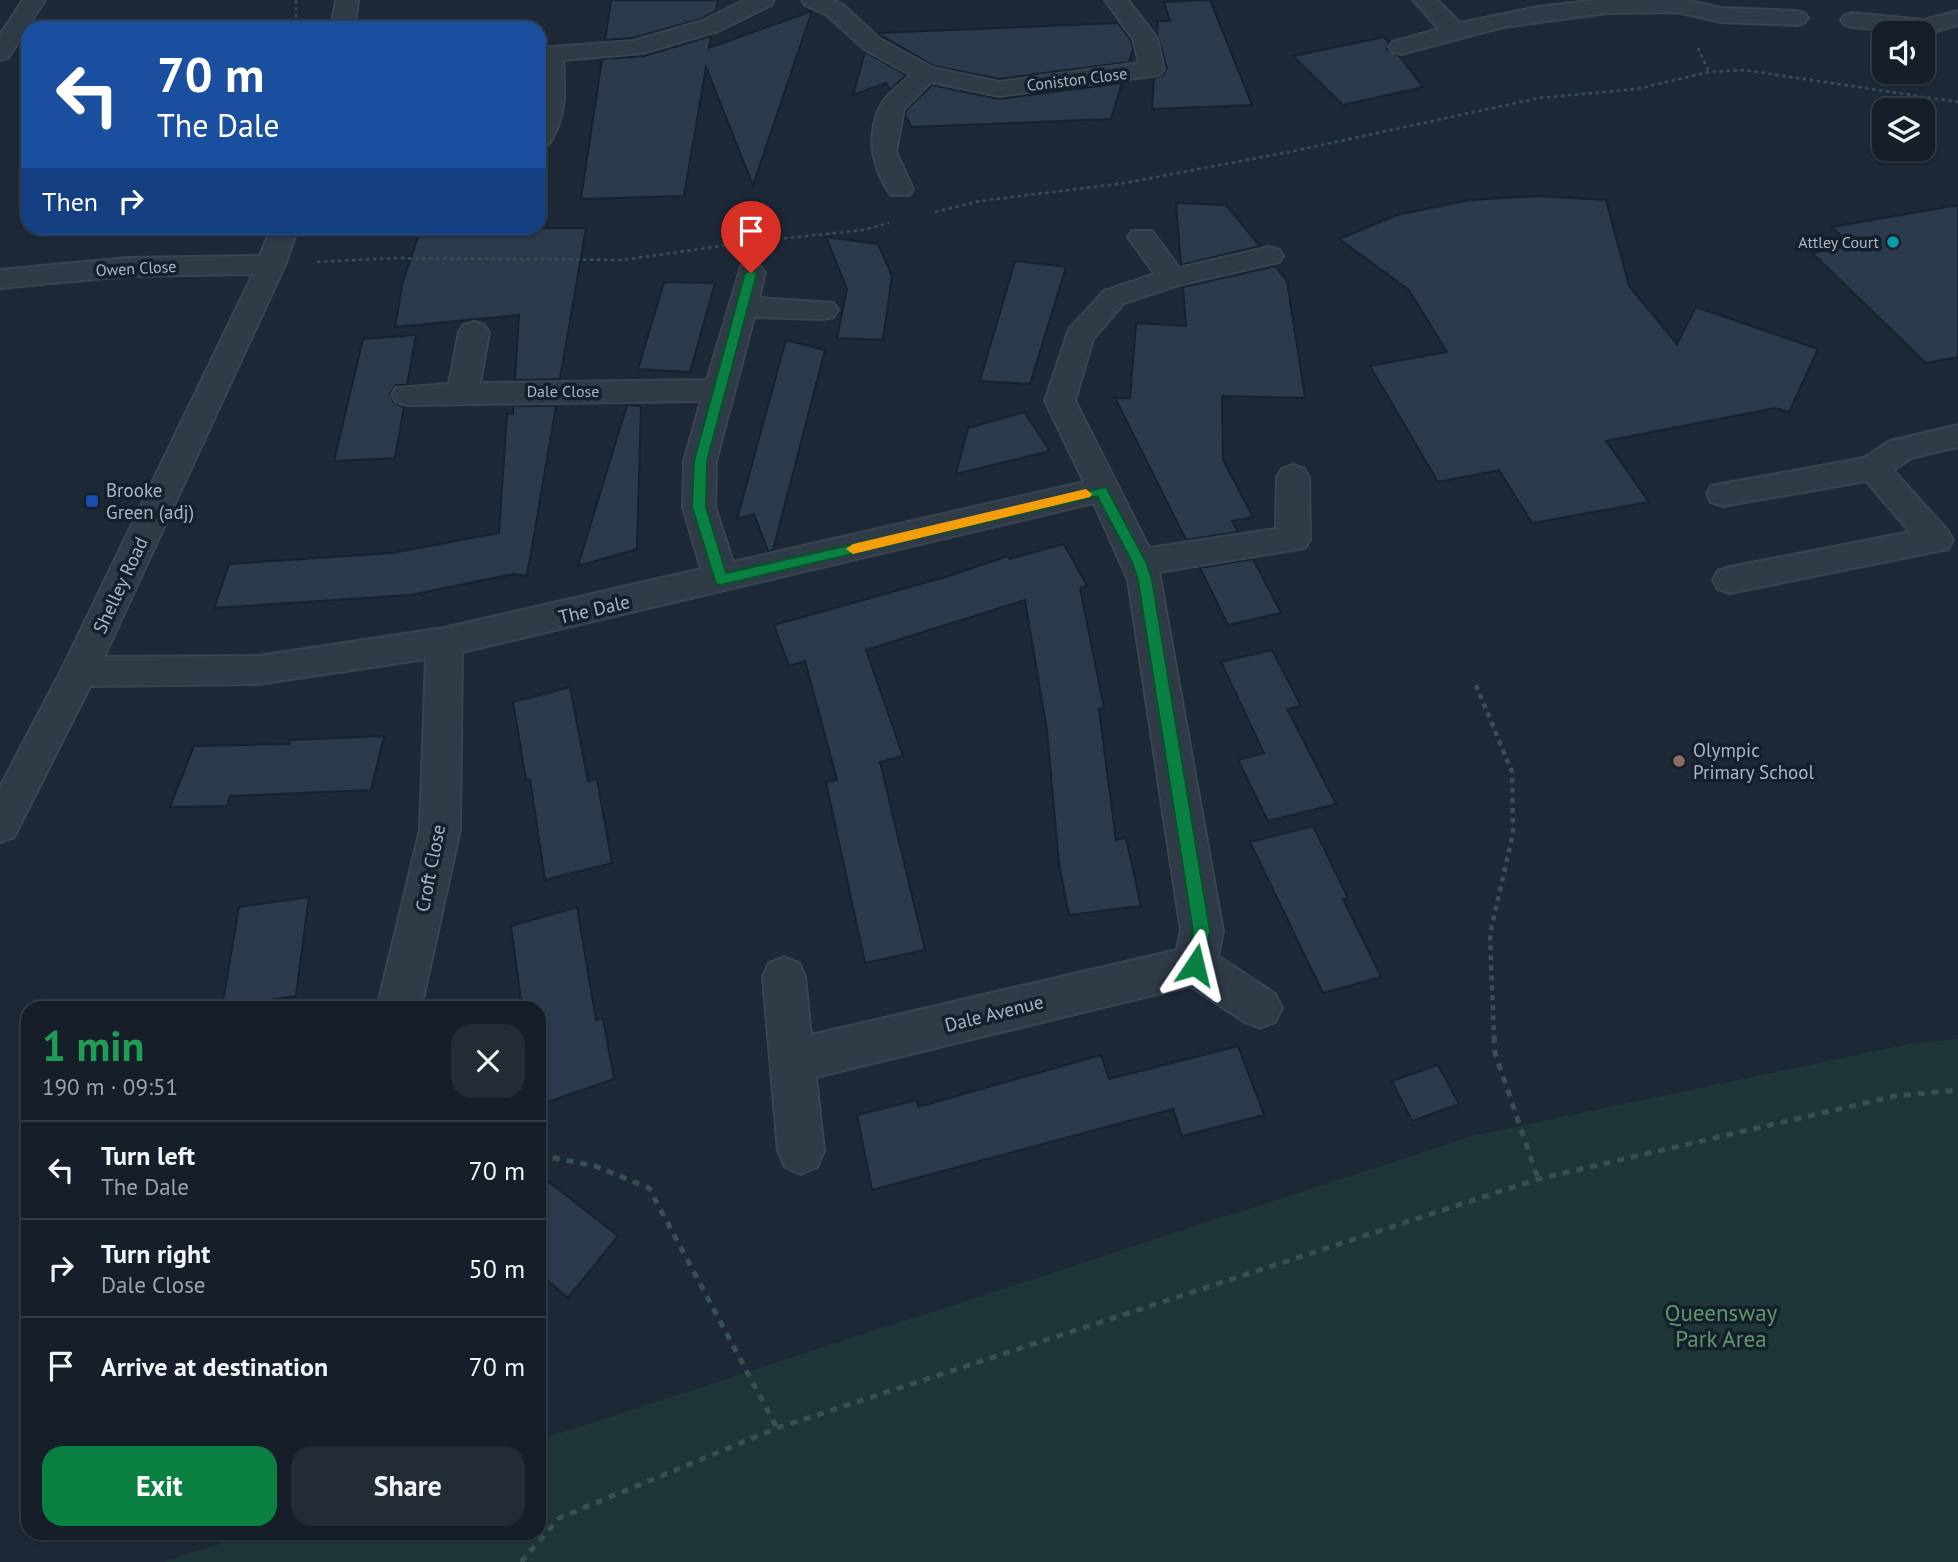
<!DOCTYPE html>
<meta charset="utf-8">
<style>
:root{--surface:#161f29;--page:#232c35;--text:#f1f3f6;--muted:#9ea2a8;--line:#353d46;--accent:#0b8043}
body{margin:0;font-family:"PT Sans",sans-serif;background:var(--page);color:var(--text);height:100vh;display:flex;flex-direction:column;font-size:26px;white-space:nowrap}
*{box-sizing:border-box;margin:0}
p{font-size:23px;color:var(--muted)}
.icon{flex:none;width:38px;height:38px;fill:none;stroke:currentColor;stroke-width:2;stroke-linecap:round;stroke-linejoin:round}
.map{position:relative;flex:1;overflow:hidden}
.details{position:absolute;left:21px;top:1001px;width:525px;height:539px;display:flex;flex-direction:column;background:var(--surface);border-radius:21px;box-shadow:0 2px 5px #0004,0 0 0 2px var(--line)}
.details>*{flex:none}
.guide{position:absolute;left:21px;top:21px;width:525px;height:214px;border-radius:21px;box-shadow:0 2px 5px #0004,0 0 0 2px var(--line);background:#1a4fa0;color:#fff;overflow:hidden}
.tools{position:absolute;left:1872px;top:21px;display:grid;gap:14px}
.tools a{display:grid;place-items:center;width:63px;height:63px;border-radius:14px;background:var(--surface);box-shadow:0 2px 5px #0004,0 0 0 2px var(--line);font-size:35px}
.pin{position:absolute;display:grid;place-items:center;width:60px;height:60px;color:#fff;margin:-72px -30px;border-radius:50% 50% 50% 0;rotate:-45deg;box-shadow:0 0 7px #0007}
.pin .icon{rotate:45deg}
.me{position:absolute;width:77px;margin:-38px;rotate:10deg;stroke-linejoin:round;filter:drop-shadow(0 0 5px #0008)}
.turn{display:flex;align-items:center;gap:24px;height:147px;padding:0 21px;font-size:32px}
.turn .icon{width:91px;height:91px;stroke-width:2.5}
.turn b{display:block;font-size:49px;line-height:60px}
.then{display:flex;align-items:center;height:66px;padding:0 21px;background:#0003;gap:14px;font-size:26px}
.round{display:grid;place-items:center;flex:none;width:74px;height:74px;border-radius:21px;background:var(--page)}
.overview{display:flex;align-items:center;justify-content:space-between;height:119px;padding:0 21px}
h1{font-size:42px;font-weight:700;line-height:52px;color:#1e9e55}
.primary-button{display:flex;gap:14px;margin-top:auto;padding:14px 21px}
.primary-button a{flex:1;height:80px;border-radius:21px;background:var(--accent);color:#fff;font-size:28px;font-weight:700;line-height:80px;text-align:center}
.primary-button a+a{background:var(--page);color:var(--text)}
ul{padding:0;list-style:none}
li{display:flex;align-items:center;gap:21px;height:98px;padding:0 21px;border-top:2px solid var(--line)}
li div{flex:1}
li b{display:block;font-size:26px}
li em{font-style:normal}
.map>svg:first-child{display:block}
.green{fill:#1f3638}
.building{fill:#2b3a4c;stroke:#18222e;stroke-width:2}
.lines{fill:none;stroke-linecap:round;stroke-linejoin:round}
.minor-casing{stroke:#3a4451;stroke-width:4}
.path-far2{stroke:#375051;stroke-width:2.5;stroke-dasharray:3.5 3.5;stroke-linecap:butt}
.path-far1{stroke:#375051;stroke-width:4.5;stroke-dasharray:5 5;stroke-linecap:butt}
.path{stroke:#375051;stroke-width:5;stroke-dasharray:7 7;stroke-linecap:butt}
.minor{fill:#303b48;fill-rule:evenodd}
.route{fill:#0b8043;stroke:#07532c;stroke-width:2}
.slow{fill:#f59e0b}
.culture-dot{fill:#0f9aa8;stroke:#16202c;stroke-width:2.5}
.transit-dot{fill:#1a4fb4;stroke:#16202c;stroke-width:2.5}
.education-dot{fill:#8d6e63;stroke:#16202c;stroke-width:2.5}
.labels{text-anchor:middle;stroke-width:7;stroke-linejoin:round;paint-order:stroke}
.far-street-label{font-size:16px;fill:#aab5c5;stroke:#16202c}
.far-poi-label{font-size:16px;fill:#aab5c5;stroke:#16202c;text-anchor:end}
.poi-label{font-size:19px;fill:#aab5c5;stroke:#16202c;text-anchor:start}
.street-label{font-size:19px;fill:#aab5c5;stroke:#16202c}
.near-park-label{font-size:23px;fill:#60976a;stroke:#16202c}
</style>
<div class="map">
<svg width="1958" height="1562" viewBox="0 0 1958 1562">
<rect width="100%" height="100%" fill="#1d2937"/>
<path class="green" d="M 1958,1039 L 1958,1562 L 164,1562 L 253,1533 L 539,1533 L 539,1440 L 1476,1135 L 1914,1043 Z"/>
<path class="building" d="M 611,0 L 718,0 L 716,11 L 701,19 L 633,38 L 605,40 Z
M 1210,0 L 1252,105 L 1152,109 L 1154,78 L 1163,75 L 1167,68 L 1157,34 L 1158,21 L 1170,21 L 1164,2 Z
M 812,11 L 753,185 L 706,67 L 684,196 L 581,199 L 602,59 L 644,56 L 711,36 L 709,48 Z
M 1118,23 L 1131,40 L 1133,49 L 1129,62 L 999,79 L 934,66 L 877,33 Z
M 1384,37 L 1389,43 L 1387,49 L 1399,56 L 1423,87 L 1343,105 L 1293,56 Z
M 865,52 L 906,75 L 890,90 L 886,83 L 853,95 Z
M 1122,83 L 1111,119 L 912,127 L 905,116 L 906,110 L 932,85 L 999,99 Z
M 1537,196 L 1606,200 L 1629,286 L 1677,344 L 1696,307 L 1818,349 L 1789,412 L 1775,408 L 1606,441 L 1649,502 L 1532,523 L 1499,470 L 1438,482 L 1370,366 L 1447,352 L 1409,290 L 1339,239 L 1397,215 L 1469,200 Z
M 1176,203 L 1226,205 L 1260,246 L 1181,265 Z
M 1958,205 L 1958,357 L 1926,363 L 1812,253 L 1852,246 L 1832,227 Z
M 421,228 L 586,228 L 560,379 L 515,380 L 519,315 L 395,327 L 403,281 Z
M 826,237 L 878,244 L 892,276 L 883,340 L 837,338 L 847,289 Z
M 1015,261 L 1066,267 L 1030,384 L 980,381 Z
M 1275,266 L 1287,281 L 1305,398 L 1222,396 L 1223,460 L 1253,517 L 1232,521 L 1238,532 L 1186,540 L 1115,398 L 1130,398 L 1136,323 L 1186,326 L 1183,287 Z
M 664,282 L 715,283 L 690,372 L 638,369 Z
M 416,335 L 407,385 L 396,385 L 390,394 L 394,403 L 404,407 L 395,458 L 334,461 L 363,339 Z
M 786,340 L 825,350 L 773,550 L 768,551 L 754,514 L 737,519 Z
M 627,405 L 641,406 L 637,549 L 578,566 Z
M 513,406 L 556,406 L 527,576 L 513,574 L 411,595 L 214,608 L 229,564 L 392,553 L 499,533 L 507,414 L 513,414 Z
M 1024,412 L 1050,451 L 956,474 L 968,428 Z
M 1064,544 L 1087,586 L 1080,588 L 1104,708 L 1099,709 L 1116,840 L 1126,838 L 1141,906 L 1069,915 L 1059,864 L 1047,731 L 1025,600 L 866,650 L 903,756 L 880,762 L 925,950 L 865,963 L 826,782 L 837,780 L 805,661 L 789,666 L 774,625 L 949,576 L 1008,556 L 1010,559 Z
M 1253,559 L 1281,613 L 1228,625 L 1200,568 Z
M 1272,650 L 1301,706 L 1287,709 L 1336,804 L 1268,821 L 1238,760 L 1264,753 L 1221,662 Z
M 570,687 L 588,781 L 597,779 L 612,863 L 545,880 L 530,779 L 526,780 L 513,702 Z
M 384,736 L 371,790 L 230,796 L 227,806 L 170,807 L 194,746 L 289,744 L 290,740 Z
M 1313,826 L 1348,898 L 1343,899 L 1381,977 L 1323,993 L 1250,842 Z
M 309,897 L 296,996 L 222,1007 L 239,907 Z
M 577,907 L 596,1020 L 603,1018 L 614,1079 L 539,1105 L 539,1008 L 522,1008 L 511,926 Z
M 1238,1046 L 1264,1115 L 1182,1136 L 1173,1109 L 872,1190 L 857,1115 L 917,1100 L 918,1107 L 1101,1055 L 1109,1079 Z
M 1438,1065 L 1459,1104 L 1412,1121 L 1392,1081 Z
M 539,1174 L 618,1236 L 568,1298 L 539,1273 Z"/>
<g class="lines">
<defs>
<path id="minor" d="M 23,0 L 45,0 L 8,58 L 0,60 L 0,35 Z
M 336,0 L 358,0 L 355,28 L 331,28 Z
M 745,0 L 774,0 L 771,5 L 718,31 L 643,53 L 563,60 C 565,92 567,118 548,145 L 539,148 L 539,48 L 633,41 L 702,21 Z
M 802,0 L 832,0 L 843,5 L 880,39 L 933,68 L 999,82 L 1139,63 L 1133,39 L 1105,0 L 1128,0 L 1157,38 L 1164,69 L 1161,74 L 1152,76 L 999,96 L 931,82 L 904,109 L 896,152 L 913,189 L 909,195 L 891,195 C 872,168 866,137 880,107 C 885,95 901,84 911,75 L 864,49 L 827,15 L 805,5 Z
M 1413,0 L 1437,0 L 1460,23 L 1538,7 L 1597,0 L 1685,0 L 1721,8 L 1796,11 L 1804,13 L 1808,18 L 1804,23 L 1796,25 L 1721,22 L 1677,12 L 1607,13 L 1503,27 L 1401,54 L 1393,52 L 1389,47 L 1393,42 L 1439,29 Z
M 1958,11 L 1958,25 L 1925,34 L 1853,27 L 1845,25 L 1841,20 L 1845,15 L 1853,13 L 1924,20 Z
M 271,228 L 298,228 L 285,265 L 104,657 L 258,656 L 444,628 L 701,569 L 683,507 L 684,461 L 701,401 L 407,405 L 396,402 L 392,395 L 396,388 L 449,384 L 459,332 L 464,325 L 474,322 L 484,325 L 489,332 L 480,383 L 707,380 L 741,267 L 751,264 L 761,267 L 765,273 L 759,298 L 833,303 L 838,310 L 833,317 L 823,319 L 754,317 L 716,461 L 715,507 L 733,562 L 1084,482 L 1045,401 L 1069,329 L 1104,291 L 1155,274 L 1128,237 L 1132,231 L 1152,231 L 1179,268 L 1269,247 L 1279,250 L 1283,256 L 1279,262 L 1179,285 L 1124,303 L 1093,339 L 1075,401 L 1149,548 L 1276,529 L 1277,477 L 1282,469 L 1293,465 L 1304,469 L 1309,477 L 1310,539 L 1305,548 L 1159,572 L 1223,931 L 1218,956 L 1275,994 L 1282,1008 L 1275,1022 L 1260,1028 L 1245,1022 L 1190,986 L 816,1077 L 824,1151 L 817,1167 L 801,1174 L 785,1167 L 778,1151 L 763,977 L 769,963 L 784,957 L 799,963 L 805,977 L 811,1035 L 1177,950 L 1181,931 L 1128,580 L 1094,503 L 462,652 L 460,830 L 421,1008 L 377,1008 L 420,830 L 426,659 L 258,684 L 90,686 L 14,837 L 0,842 L 0,787 L 62,669 L 253,274 L 127,276 L 0,288 L 0,270 L 127,258 L 260,256 Z
M 1958,425 L 1958,447 L 1911,458 L 1893,470 L 1948,531 L 1953,540 L 1948,549 L 1730,593 L 1718,589 L 1713,580 L 1718,571 L 1730,567 L 1910,532 L 1866,481 L 1723,506 L 1711,502 L 1707,494 L 1711,486 L 1864,458 L 1890,441 Z"/>
</defs>
<use href="#minor" class="minor-casing"/>
<path class="path-far2" d="M 296,0 L 296,28
M 1698,48 L 1709,72
M 935,212 L 980,201 L 1125,183 L 1289,152 L 1539,98 L 1637,89 L 1709,72 L 1744,70 L 1958,102
M 770,240 L 863,230 L 889,223
M 317,262 L 393,258 L 623,260 L 727,245"/>
<path class="path-far1" d="M 1476,685 L 1512,772 L 1513,833 L 1490,934 L 1494,1038"/>
<path class="path" d="M 1494,1036 L 1495,1053 L 1538,1179
M 539,1155 L 595,1166 L 649,1188 L 777,1428
M 521,1562 L 559,1518 L 777,1428 L 1538,1179 L 1895,1096 L 1958,1090"/>
<use href="#minor" class="minor"/>
</g>
<path class="route" d="M 751,270 L 757,273 L 707,461 L 706,507 L 726,573 L 1106,487 L 1146,562 L 1152,580 L 1210,931 L 1202,970 L 1195,973 L 1189,970 L 1187,965 L 1193,931 L 1138,580 L 1132,562 L 1097,496 L 721,585 L 716,584 L 692,507 L 694,461 L 745,273 Z"/>
<path class="slow" d="M 1086,489 L 1092,494 L 1090,497 L 853,554 L 846,549 L 853,544 Z"/>
<circle class="culture-dot" cx="1893" cy="242" r="7"/>
<rect class="transit-dot" x="85" y="494" width="14" height="14" rx="3.5"/>
<circle class="education-dot" cx="1679" cy="761" r="7"/>
<g class="labels">
<g class="far-street-label">
<text transform="translate(1077 79) rotate(-7)" y="6">Coniston Close</text>
<text transform="translate(136 268) rotate(-3)" y="6">Owen Close</text>
<text x="563" y="397">Dale Close</text>
</g>
<g class="far-poi-label">
<text x="1879" y="248">Attley Court</text>
</g>
<g class="poi-label">
<text x="106" y="497">Brooke<tspan x="106" dy="22">Green (adj)</tspan></text>
<text x="1693" y="757">Olympic<tspan x="1693" dy="22">Primary School</tspan></text>
</g>
<g class="street-label">
<text transform="translate(120 585) rotate(-65)" y="7">Shelley Road</text>
<text transform="translate(594 609) rotate(-13)" y="7">The Dale</text>
<text transform="translate(430 868) rotate(-79)" y="7">Croft Close</text>
<text transform="translate(994 1013) rotate(-14)" y="7">Dale Avenue</text>
</g>
<g class="near-park-label">
<text x="1721" y="1321">Queensway<tspan x="1721" dy="26">Park Area</tspan></text>
</g>
</g>
</svg>
<div class="tools">
<a><svg class="icon" aria-label="sound" viewBox="0 0 24 24"><path d="M4 9h4l5-4v14l-5-4H4zM17 9q2 3 0 6"/></svg></a>
<a><svg class="icon" aria-label="layers" viewBox="0 0 24 24"><path d="M12 4l9 5-9 5-9-5zM3 14l9 5 9-5"/></svg></a>
</div>
<div class="pin" style="left:751px;top:273px;background:#d93025"><svg class="icon" aria-label="arrive" viewBox="0 0 24 24"><path d="M6 21V4h12l-3 4 3 4H6"/></svg></div>
<svg class="me" style="left:1195px;top:965px" viewBox="-20 -20 40 40"><path d="M0-17L14 15 0 8-14 15z" fill="#0b8043" stroke="#fff" stroke-width="4"/></svg>
<div class="guide">
<div class="turn"><svg class="icon" aria-label="left" viewBox="0 0 24 24"><path d="M17 20v-9H6M10 6l-5 5 5 5"/></svg><div><b>70 m</b>The Dale</div></div>
<div class="then">Then<svg class="icon" aria-label="right" viewBox="0 0 24 24"><path d="M7 20v-9h11M14 6l5 5-5 5"/></svg></div>
</div>
<section class="details">
<div class="overview"><div><h1>1 min</h1><p>190 m · 09:51</p></div><a class="round"><svg class="icon" aria-label="close" viewBox="0 0 24 24"><path d="M6 6l12 12M18 6L6 18"/></svg></a></div>
<ul>
<li><svg class="icon" aria-label="left" viewBox="0 0 24 24"><path d="M17 20v-9H6M10 6l-5 5 5 5"/></svg><div><b>Turn left</b><p>The Dale</p></div><em>70 m</em></li>
<li><svg class="icon" aria-label="right" viewBox="0 0 24 24"><path d="M7 20v-9h11M14 6l5 5-5 5"/></svg><div><b>Turn right</b><p>Dale Close</p></div><em>50 m</em></li>
<li><svg class="icon" aria-label="arrive" viewBox="0 0 24 24"><path d="M6 21V4h12l-3 4 3 4H6"/></svg><div><b>Arrive at destination</b></div><em>70 m</em></li>
</ul>
<div class="primary-button"><a>Exit</a><a>Share</a></div>
</section>
</div>
